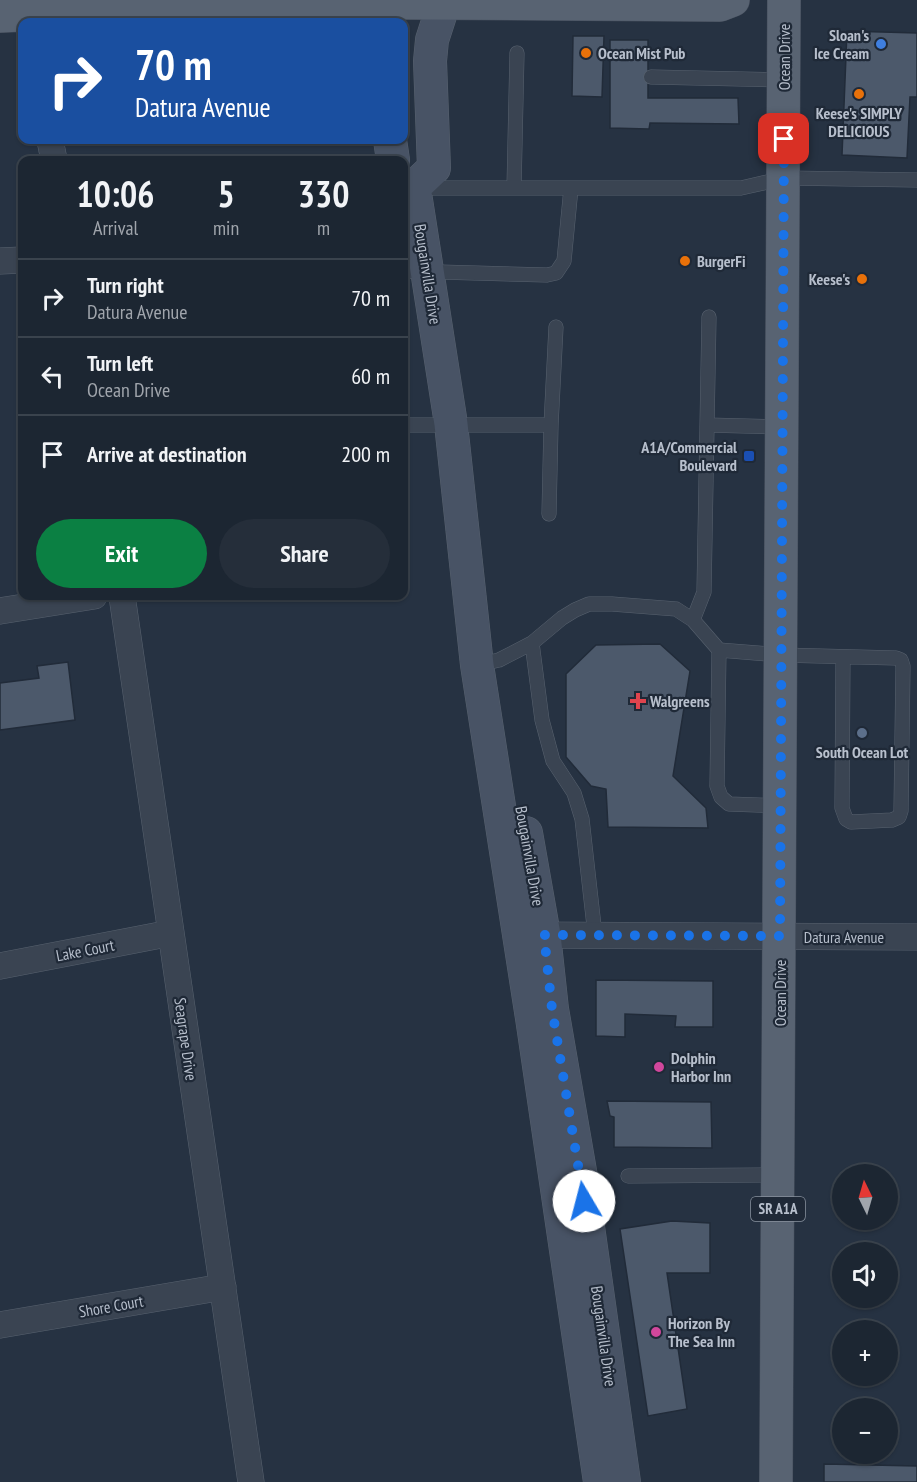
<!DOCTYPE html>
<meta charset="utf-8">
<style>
:root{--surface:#1c2632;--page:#252e3a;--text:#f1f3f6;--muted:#a0a5ac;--line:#3a434d;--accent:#0b8043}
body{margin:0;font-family:"PT Sans Narrow",sans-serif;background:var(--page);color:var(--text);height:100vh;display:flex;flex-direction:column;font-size:22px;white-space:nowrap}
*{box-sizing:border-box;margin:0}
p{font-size:20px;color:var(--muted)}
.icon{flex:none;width:33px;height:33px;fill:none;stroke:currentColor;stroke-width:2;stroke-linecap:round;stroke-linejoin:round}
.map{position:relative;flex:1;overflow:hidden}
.panel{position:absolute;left:18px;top:156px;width:390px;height:444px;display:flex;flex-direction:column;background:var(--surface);border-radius:12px;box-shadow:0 2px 4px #0004,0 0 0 2px var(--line)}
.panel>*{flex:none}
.banner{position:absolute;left:18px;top:18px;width:390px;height:126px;border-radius:12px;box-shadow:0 2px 4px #0004,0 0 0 2px var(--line);background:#1a4fa0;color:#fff;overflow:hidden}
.needle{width:39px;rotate:355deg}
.tools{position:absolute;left:832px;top:1164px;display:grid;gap:12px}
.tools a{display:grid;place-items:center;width:66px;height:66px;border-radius:50%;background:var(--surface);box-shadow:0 2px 4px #0004,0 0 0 2px var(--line);font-size:30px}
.pin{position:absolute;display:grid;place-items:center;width:51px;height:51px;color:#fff;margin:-26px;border-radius:12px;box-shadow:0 3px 9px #0006}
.me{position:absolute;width:66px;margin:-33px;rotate:352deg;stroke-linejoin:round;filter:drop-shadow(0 0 4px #0008)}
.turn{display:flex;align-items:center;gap:21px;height:126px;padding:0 18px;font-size:27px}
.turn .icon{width:78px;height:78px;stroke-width:2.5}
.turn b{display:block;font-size:42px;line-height:51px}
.eta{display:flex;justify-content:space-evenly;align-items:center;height:102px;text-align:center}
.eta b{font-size:36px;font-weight:700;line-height:42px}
.button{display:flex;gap:12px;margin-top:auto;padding:12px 18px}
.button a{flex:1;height:69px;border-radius:36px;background:var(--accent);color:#fff;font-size:24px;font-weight:700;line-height:69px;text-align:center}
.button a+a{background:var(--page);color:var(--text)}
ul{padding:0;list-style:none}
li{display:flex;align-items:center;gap:18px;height:78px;padding:0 18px;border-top:2px solid var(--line)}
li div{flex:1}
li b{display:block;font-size:22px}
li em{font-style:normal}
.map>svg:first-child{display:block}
.building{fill:#4c596b;stroke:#212b39;stroke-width:1.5}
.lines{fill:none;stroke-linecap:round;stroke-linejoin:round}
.lane-casing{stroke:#58626f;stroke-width:15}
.street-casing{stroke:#58626f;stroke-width:27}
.secondary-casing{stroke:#58626f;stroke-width:34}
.primary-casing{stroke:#444d5b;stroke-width:34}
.lane{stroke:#3a4452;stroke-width:14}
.street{stroke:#3a4452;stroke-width:26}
.secondary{stroke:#485365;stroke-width:33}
.primary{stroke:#586372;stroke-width:33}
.route{stroke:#1a73e8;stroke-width:10;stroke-dasharray:0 18}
.shop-dot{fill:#3f7fe0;stroke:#1f2937;stroke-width:2}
.food-dot{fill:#e8710a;stroke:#1f2937;stroke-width:2}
.transit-dot{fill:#1a4fb4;stroke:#1f2937;stroke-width:2}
.health-dot{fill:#e0444e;stroke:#1f2937;stroke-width:2}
.service-dot{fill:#5c6f8a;stroke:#1f2937;stroke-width:2}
.hotel-dot{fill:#d1479c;stroke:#1f2937;stroke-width:2}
.labels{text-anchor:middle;stroke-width:4.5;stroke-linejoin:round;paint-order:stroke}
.shield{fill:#1f2937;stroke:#89929f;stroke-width:1.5}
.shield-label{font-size:15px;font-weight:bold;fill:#b7bfcc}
.poi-label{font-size:16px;font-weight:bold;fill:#b7bfcc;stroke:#1f2937;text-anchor:start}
.street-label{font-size:16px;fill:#b7bfcc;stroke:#1f2937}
</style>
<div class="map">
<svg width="917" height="1482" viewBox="0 0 917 1482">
<rect width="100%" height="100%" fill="#263242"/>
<path class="building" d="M 847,31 L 917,33 L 917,97 L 910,97 L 907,158 L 842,155 Z
M 573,36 L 604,36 L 602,97 L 572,96 Z
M 610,40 L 648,40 L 648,98 L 738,98 L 739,124 L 650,123 L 649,129 L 610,128 Z
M 660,644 L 690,671 L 673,776 L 706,808 L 708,828 L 608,827 L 606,789 L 591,786 L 566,757 L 566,674 L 596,645 Z
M 68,662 L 75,720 L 0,730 L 0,683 L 39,678 L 37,666 Z
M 596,980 L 713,981 L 713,1027 L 675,1027 L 676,1016 L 625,1014 L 625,1037 L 596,1036 Z
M 607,1101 L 711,1102 L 712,1148 L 614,1147 L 614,1117 L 610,1116 Z
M 672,1221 L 710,1223 L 710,1273 L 667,1273 L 687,1409 L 648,1416 L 620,1229 Z
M 824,1464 L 917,1466 L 917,1482 L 824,1482 Z"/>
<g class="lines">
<defs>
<path id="lane" d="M 651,77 L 784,80
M 419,188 L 741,188 L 785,178 L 917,180
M 514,188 L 517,53
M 404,271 L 547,275 L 556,273 L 564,261 L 571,188
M 404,425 L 551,425 L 549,514
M 551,425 L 556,327
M 707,425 L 783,427
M 693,620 L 704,592 L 709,317
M 532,643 L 562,618 L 575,610 L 589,604 L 612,604 L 676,609 L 693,620 L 719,650 L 781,655 L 896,658 L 901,660 L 903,666 L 901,811 L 899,817 L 892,820 L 851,822 L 846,819 L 842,808 L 843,657
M 719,650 L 717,786 L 721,797 L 729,804 L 781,806
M 477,665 L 499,660 L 532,643 L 542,720 L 553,761 L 574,793 L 582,819 L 595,935
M 628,1176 L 778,1175"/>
<path id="street" d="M 50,140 L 54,160
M 0,261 L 22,260
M 122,596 L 251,1482
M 0,611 L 94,596
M 527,935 L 917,937
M 0,966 L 171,933
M 0,1325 L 223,1287"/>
<path id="secondary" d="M 390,140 L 393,160
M 414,187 L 451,424 L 477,665 L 532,1018 L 600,1482
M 414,187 L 434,168 L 430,61 L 432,40 L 444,3
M 526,833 L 544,935 L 552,1009 L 581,1177 L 624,1482"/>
<path id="primary" d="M 0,16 L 70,13 L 175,4 L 265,2 L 720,5 L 733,0
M 776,1482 L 784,0"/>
</defs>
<use href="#lane" class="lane-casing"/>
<use href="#street" class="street-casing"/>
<use href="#secondary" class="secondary-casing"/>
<use href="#primary" class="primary-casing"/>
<use href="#lane" class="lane"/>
<use href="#street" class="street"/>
<use href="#secondary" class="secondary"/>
<use href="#primary" class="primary"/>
</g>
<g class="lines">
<path class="route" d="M 584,1201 L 552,1009 L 544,935 L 780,936 L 784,139"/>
</g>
<circle class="shop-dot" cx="881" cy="44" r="6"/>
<g class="food-dot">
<circle cx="586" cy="53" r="6"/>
<circle cx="859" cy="94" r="6"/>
<circle cx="685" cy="261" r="6"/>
<circle cx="862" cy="279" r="6"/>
</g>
<rect class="transit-dot" x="743" y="450" width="12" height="12" rx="3"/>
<path class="health-dot" d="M635 692h6v6h6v6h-6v6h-6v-6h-6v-6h6z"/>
<circle class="service-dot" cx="862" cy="733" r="6"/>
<g class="hotel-dot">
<circle cx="659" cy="1067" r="6"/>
<circle cx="656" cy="1332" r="6"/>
</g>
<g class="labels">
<rect class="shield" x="751" y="1197" width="54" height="24" rx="4.5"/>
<g class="shield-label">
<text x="778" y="1214">SR A1A</text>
</g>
<g class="poi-label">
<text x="869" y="41" text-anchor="end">Sloan's<tspan x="869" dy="18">Ice Cream</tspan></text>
<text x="598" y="59">Ocean Mist Pub</text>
<text x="859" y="119" text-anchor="middle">Keese's SIMPLY<tspan x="859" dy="18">DELICIOUS</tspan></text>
<text x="697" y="267">BurgerFi</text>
<text x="850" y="285" text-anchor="end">Keese's</text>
<text x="737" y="453" text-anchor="end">A1A/Commercial<tspan x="737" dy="18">Boulevard</tspan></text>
<text x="650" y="707">Walgreens</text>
<text x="862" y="758" text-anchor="middle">South Ocean Lot</text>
<text x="671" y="1064">Dolphin<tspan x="671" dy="18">Harbor Inn</tspan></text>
<text x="668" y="1329">Horizon By<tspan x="668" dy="18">The Sea Inn</tspan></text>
</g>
<g class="street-label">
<text transform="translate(784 57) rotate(-90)" y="6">Ocean Drive</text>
<text transform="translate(428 274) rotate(81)" y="6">Bougainvilla Drive</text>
<text transform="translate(530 856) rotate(80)" y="6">Bougainvilla Drive</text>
<text x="844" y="943">Datura Avenue</text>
<text transform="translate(85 950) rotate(-11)" y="6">Lake Court</text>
<text transform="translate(780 993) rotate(-90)" y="6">Ocean Drive</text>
<text transform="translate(186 1039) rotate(82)" y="6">Seagrape Drive</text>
<text transform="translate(111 1306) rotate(-10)" y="6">Shore Court</text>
<text transform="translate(604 1336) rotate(82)" y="6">Bougainvilla Drive</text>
</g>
</g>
</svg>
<div class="tools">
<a><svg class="needle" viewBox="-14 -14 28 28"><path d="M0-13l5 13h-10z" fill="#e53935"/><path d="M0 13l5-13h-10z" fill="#a0a5ac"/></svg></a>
<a><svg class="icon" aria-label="sound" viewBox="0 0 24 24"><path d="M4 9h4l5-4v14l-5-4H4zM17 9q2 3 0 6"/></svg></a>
<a>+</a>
<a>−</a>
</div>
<div class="pin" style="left:784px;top:139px;background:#d93025"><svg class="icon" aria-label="arrive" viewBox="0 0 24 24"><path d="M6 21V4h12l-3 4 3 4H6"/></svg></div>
<svg class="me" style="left:584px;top:1201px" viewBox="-20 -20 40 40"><circle r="19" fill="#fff"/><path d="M0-13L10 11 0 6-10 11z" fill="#1a73e8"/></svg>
<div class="banner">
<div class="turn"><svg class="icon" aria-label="right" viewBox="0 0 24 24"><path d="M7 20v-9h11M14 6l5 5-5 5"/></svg><div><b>70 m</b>Datura Avenue</div></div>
</div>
<section class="panel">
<div class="eta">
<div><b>10:06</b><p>Arrival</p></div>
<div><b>5</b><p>min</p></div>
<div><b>330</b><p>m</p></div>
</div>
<ul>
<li><svg class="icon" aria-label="right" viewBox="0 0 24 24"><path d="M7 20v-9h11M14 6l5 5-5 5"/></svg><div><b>Turn right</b><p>Datura Avenue</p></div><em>70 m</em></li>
<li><svg class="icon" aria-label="left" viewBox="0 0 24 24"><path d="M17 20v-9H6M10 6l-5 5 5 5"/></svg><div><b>Turn left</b><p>Ocean Drive</p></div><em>60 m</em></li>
<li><svg class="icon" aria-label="arrive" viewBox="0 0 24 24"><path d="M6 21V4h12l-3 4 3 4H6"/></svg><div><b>Arrive at destination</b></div><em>200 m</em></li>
</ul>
<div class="button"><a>Exit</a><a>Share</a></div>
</section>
</div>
